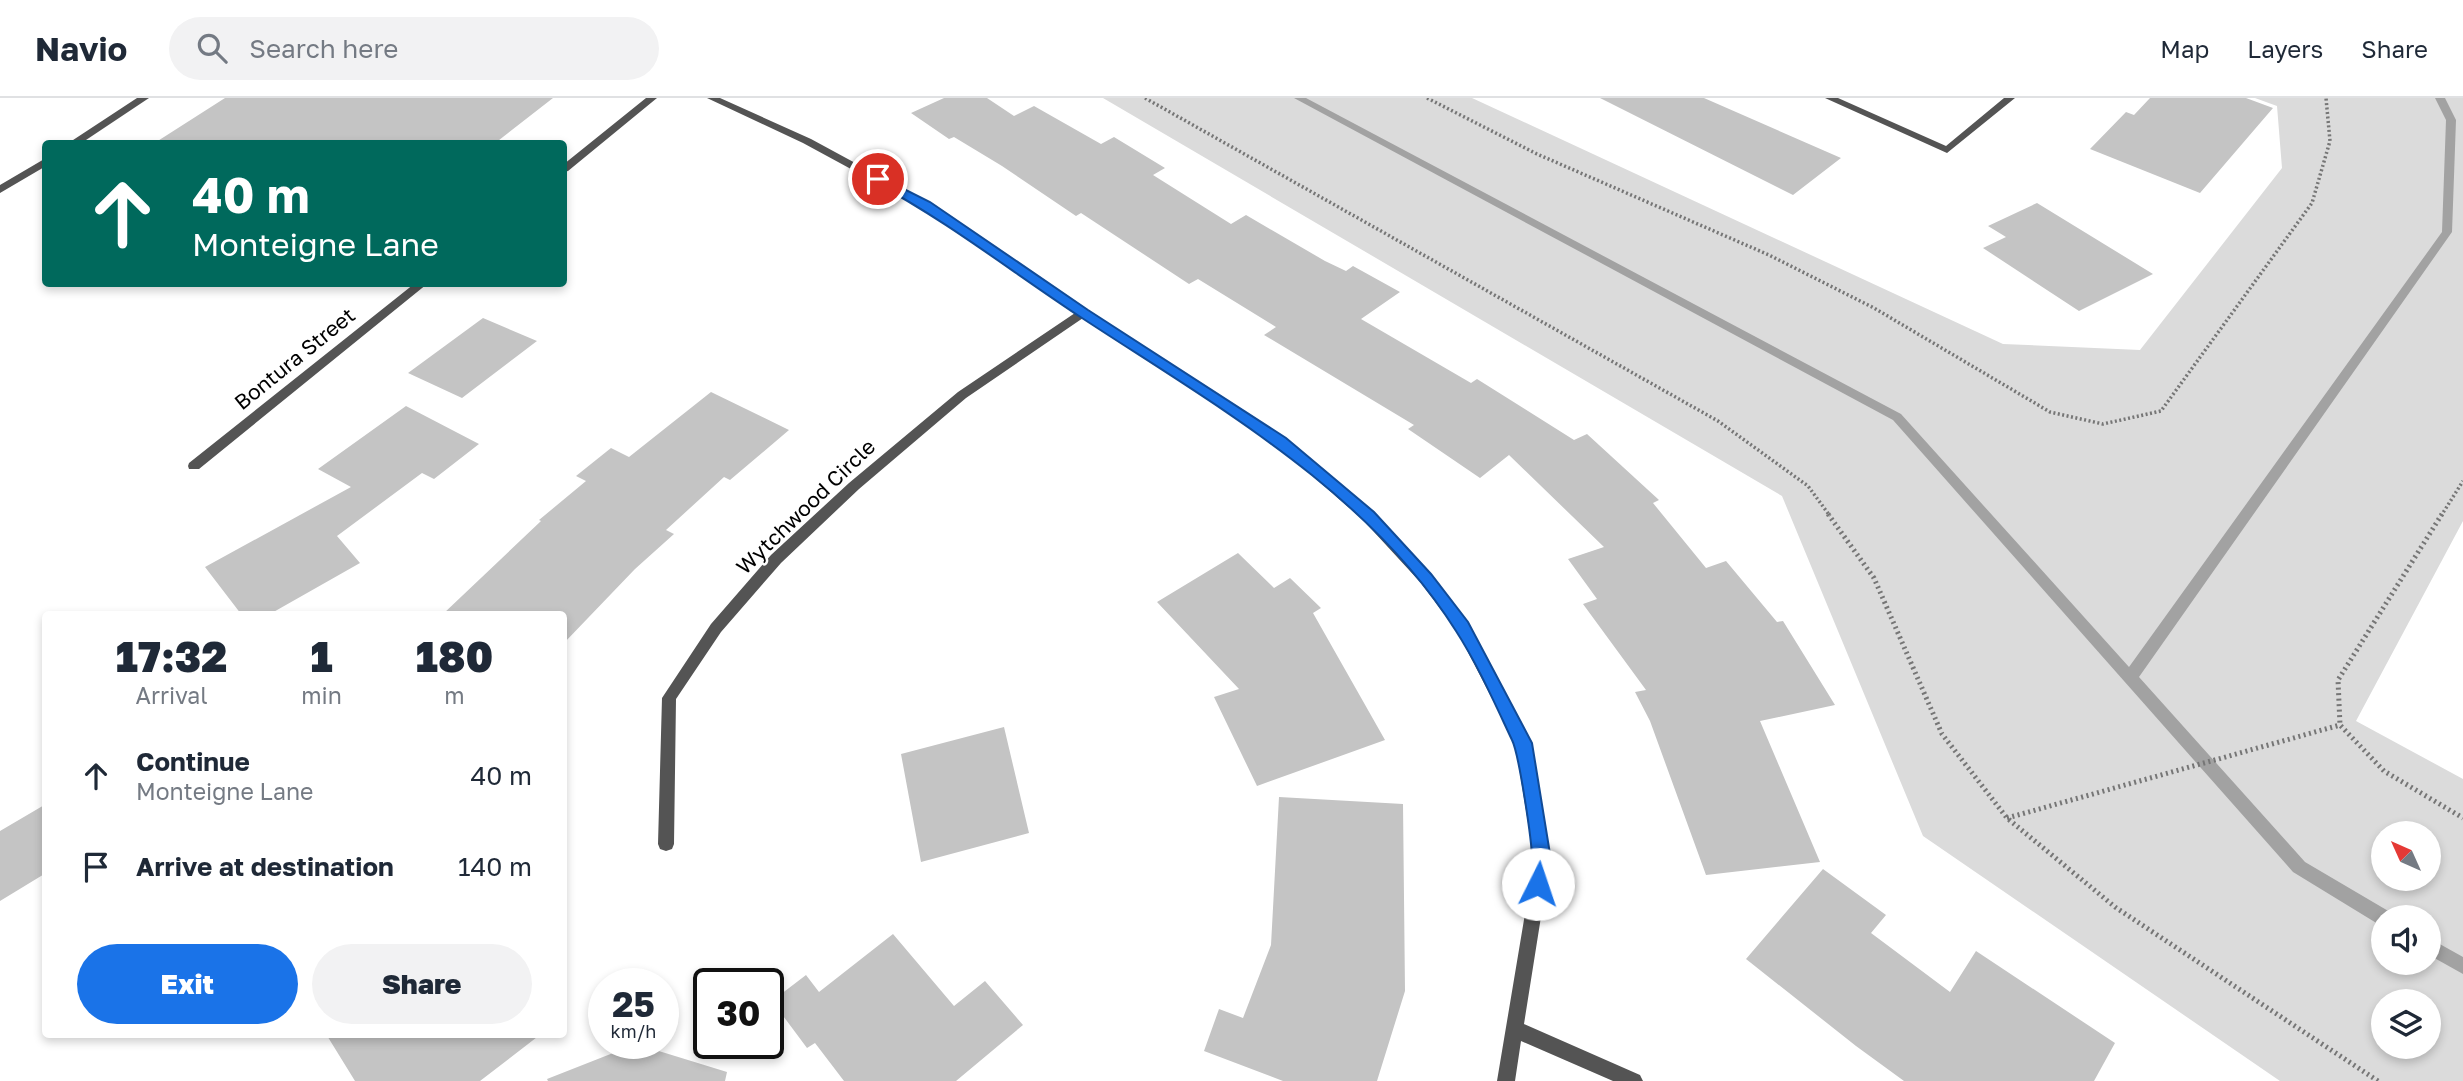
<!DOCTYPE html>
<style>
:root{--surface:#fff;--page:#f2f2f3;--text:#1f2937;--muted:#747a83;--line:#e0e1e3;--accent:#1a73e8}
body{margin:0;font-family:"Golos Text",sans-serif;background:var(--page);color:var(--text);height:100vh;display:flex;flex-direction:column;font-size:26px;white-space:nowrap}
*{box-sizing:border-box;margin:0}
p{font-size:23px;color:var(--muted)}
.icon{flex:none;width:38px;height:38px;fill:none;stroke:currentColor;stroke-width:2;stroke-linecap:round;stroke-linejoin:round}
.map{position:relative;flex:1;overflow:hidden}
.panel{position:absolute;left:42px;top:513px;width:525px;height:427px;display:flex;flex-direction:column;background:var(--surface);border-radius:7px;box-shadow:0 4px 10px #0003}
.panel>*{flex:none}
.banner{position:absolute;left:42px;top:42px;width:525px;height:147px;border-radius:7px;box-shadow:0 4px 10px #0003;background:#00695c;color:#fff;overflow:hidden}
.needle{width:46px;rotate:315deg}
.controls{position:absolute;left:2371px;top:723px;display:grid;gap:14px}
.controls a{display:grid;place-items:center;width:70px;height:70px;border-radius:50%;background:var(--surface);box-shadow:0 4px 10px #0003;font-size:35px}
.speed{position:absolute;left:588px;top:870px;display:flex;gap:14px;font-size:35px;font-weight:700;text-align:center}
.speed>*{display:grid;place-content:center;width:91px;height:91px;border-radius:50%;background:var(--surface);box-shadow:0 4px 10px #0003;line-height:1}
.speed small{font-size:18px;font-weight:400}
.speed .limit{border:4px solid #111;border-radius:10px;background:#fff;color:#111}
.pin{position:absolute;display:grid;place-items:center;width:60px;height:60px;color:#fff;margin:-30px;border:4px solid #fff;border-radius:50%;box-shadow:0 2px 7px #0007}
.me{position:absolute;width:77px;margin:-38px;rotate:4deg;stroke-linejoin:round;filter:drop-shadow(0 0 5px #0008)}
.turn{display:flex;align-items:center;gap:24px;height:147px;padding:0 35px;font-size:32px}
.turn .icon{width:91px;height:91px;stroke-width:2.5}
.turn b{display:block;font-size:49px;line-height:60px}
.eta{display:flex;justify-content:space-evenly;align-items:center;height:119px;text-align:center}
.eta b{font-size:42px;font-weight:800;line-height:49px}
.cta{display:flex;gap:14px;margin-top:auto;padding:14px 35px}
.cta a{flex:1;height:80px;border-radius:42px;background:var(--accent);color:#fff;font-size:28px;font-weight:800;line-height:80px;text-align:center}
.cta a+a{background:var(--page);color:var(--text)}
ul{padding:0;list-style:none}
li{display:flex;align-items:center;gap:21px;height:91px;padding:0 35px}
li div{flex:1}
li b{display:block;font-size:26px}
li em{font-style:normal}
header{display:flex;align-items:center;gap:42px;box-sizing:border-box;height:98px;padding:0 35px;background:var(--surface);border-bottom:2px solid var(--line)}
header strong{font-size:33px}
nav{display:flex;gap:38px;margin-inline-start:auto;font-size:24px}
.search{width:490px;height:63px;background:var(--page);display:flex;align-items:center;gap:18px;box-sizing:border-box;padding:0 24px;border-radius:38px;color:var(--muted);font-size:26px}
.map>svg:first-child{display:block}
.green{fill:#dbdbdb;fill-rule:evenodd}
.lines{fill:none;stroke-linecap:round;stroke-linejoin:round}
.stream{fill:#a2a2a2;fill-rule:evenodd}
.building{fill:#c4c4c4}
.path-far1{stroke:#767676;stroke-width:3.5;stroke-dasharray:2 2.5;stroke-linecap:butt}
.path{stroke:#767676;stroke-width:5;stroke-dasharray:2 3.5;stroke-linecap:butt}
.street{fill:#545454;fill-rule:evenodd}
.route{fill:#1a73e8;stroke:#114b97;stroke-width:2}
.labels{text-anchor:middle;stroke-width:5;stroke-linejoin:round;paint-order:stroke}
.street-label{font-size:21px;fill:#000;stroke:#fff}
</style>
<header>
<strong>Navio</strong>
<div class="search"><svg class="icon" aria-label="search" viewBox="0 0 24 24"><circle cx="10" cy="10" r="6"/><path d="M15 15l6 6"/></svg>Search here</div>
<nav><a>Map</a><a>Layers</a><a>Share</a></nav>
</header>
<div class="map">
<svg width="2463" height="983" viewBox="0 0 2463 983">
<rect width="100%" height="100%" fill="#fff"/>
<path class="green" d="M 1103,0 L 1472,0 L 2003,246 L 2140,252 L 2282,70 L 2277,8 L 2255,0 L 2463,0 L 2463,423 L 2356,623 L 2463,681 L 2463,983 L 2280,983 L 1923,738 L 1782,398 ZM 2384,735 L 2429,735 L 2429,780 L 2384,780 ZM 2384,819 L 2429,819 L 2429,864 L 2384,864 ZM 2384,903 L 2429,903 L 2429,948 L 2384,948 Z"/>
<g class="lines">
<path class="stream" d="M 1294,0 L 1306,0 L 1901,316 L 2129,569 L 2442,134 L 2446,22 L 2435,0 L 2445,0 L 2456,22 L 2452,134 L 2139,579 L 2305,764 L 2390,814 L 2392,819 L 2384,819 L 2384,828 L 2378,826 L 2293,774 L 1893,322 Z
M 2429,840 L 2463,859 L 2463,876 L 2429,857 Z"/>
</g>
<path class="building" d="M 225,0 L 553,0 L 494,46 L 153,46 Z
M 944,0 L 987,0 L 1014,18 L 1034,8 L 1101,46 L 1114,39 L 1165,70 L 1153,77 L 1231,126 L 1246,117 L 1325,163 L 1346,173 L 1353,168 L 1400,194 L 1361,221 L 1471,285 L 1477,281 L 1574,342 L 1587,336 L 1659,402 L 1653,405 L 1706,470 L 1726,463 L 1777,524 L 1783,523 L 1835,607 L 1760,623 L 1820,764 L 1706,777 L 1650,623 L 1635,594 L 1646,592 L 1583,506 L 1597,501 L 1568,461 L 1604,449 L 1509,357 L 1480,380 L 1408,331 L 1414,327 L 1264,237 L 1276,229 L 1198,181 L 1189,186 L 1081,115 L 1076,118 L 1002,68 L 954,39 L 949,41 L 911,15 Z
M 1600,0 L 1704,0 L 1841,60 L 1793,97 Z
M 2150,0 L 2246,0 L 2273,10 L 2200,95 L 2090,51 L 2126,14 L 2134,17 Z
M 2037,105 L 2153,176 L 2079,213 L 1983,150 L 2006,139 L 1988,128 Z
M 483,220 L 537,243 L 462,300 L 408,275 Z
M 711,294 L 789,332 L 730,382 L 724,379 L 666,432 L 674,436 L 635,471 L 564,545 L 564,516 L 443,516 L 541,423 L 539,422 L 586,383 L 576,378 L 611,350 L 629,359 Z
M 406,308 L 479,346 L 434,381 L 422,375 L 337,438 L 360,465 L 270,516 L 241,516 L 205,469 L 351,389 L 318,371 Z
M 1238,455 L 1274,490 L 1290,480 L 1321,510 L 1313,515 L 1385,642 L 1257,688 L 1214,599 L 1239,591 L 1157,504 Z
M 1004,629 L 1029,735 L 921,764 L 901,656 Z
M 1279,699 L 1403,706 L 1405,893 L 1377,983 L 1283,983 L 1204,953 L 1219,911 L 1243,920 L 1271,847 Z
M 46,706 L 46,775 L 0,803 L 0,733 Z
M 1823,771 L 1886,817 L 1871,835 L 1950,894 L 1976,853 L 2115,945 L 2094,983 L 1904,983 L 1856,948 L 1746,861 Z
M 893,836 L 954,908 L 985,883 L 1023,927 L 956,983 L 844,983 L 815,945 L 807,950 L 772,903 L 806,877 L 819,894 Z
M 326,936 L 541,936 L 480,983 L 355,983 Z
M 636,946 L 727,974 L 725,983 L 548,983 L 547,981 Z"/>
<g class="lines">
<path class="path-far1" d="M 1145,0 L 1718,323 L 1808,388 L 1830,418
M 1427,0 L 1537,56 L 1769,157 L 1874,210 L 2050,314 L 2103,326 L 2161,313 L 2312,105 L 2330,43 L 2326,0
M 2441,418 L 2463,383"/>
<path class="path" d="M 1828,416 L 1874,480 L 1942,636 L 2007,720 L 2115,809 L 2378,983
M 2442,416 L 2338,582 L 2340,627 L 2384,673 L 2463,720
M 2007,720 L 2340,627"/>
<path class="street" d="M 137,0 L 149,0 L 80,46 L 67,46 Z
M 646,0 L 657,0 L 568,73 L 564,74 L 564,66 Z
M 707,0 L 720,0 L 811,41 L 929,105 L 1087,212 L 1286,340 L 1373,414 L 1431,477 L 1467,525 L 1531,645 L 1550,762 L 1524,926 L 1640,977 L 1643,983 L 1613,983 L 1521,943 L 1515,983 L 1497,983 L 1534,762 L 1515,645 L 1457,533 L 1421,485 L 1363,422 L 1276,346 L 1083,220 L 966,300 L 859,391 L 781,465 L 721,534 L 676,601 L 674,746 L 672,751 L 666,753 L 660,751 L 658,746 L 662,600 L 711,526 L 771,457 L 849,385 L 958,294 L 1075,215 L 921,109 L 803,45 Z
M 1825,0 L 1838,0 L 1946,48 L 2004,0 L 2015,0 L 1947,55 Z
M 46,60 L 46,68 L 0,95 L 0,87 Z
M 414,186 L 427,186 L 199,371 L 189,371 L 188,368 L 189,365 Z"/>
</g>
<path class="route" d="M 878,78 L 930,104 L 1088,212 L 1286,340 L 1374,414 L 1431,476 L 1468,524 L 1532,645 L 1551,762 L 1544,792 L 1538,795 L 1531,792 C 1526,782 1532,772 1532,761 C 1532,743 1519,656 1512,642 C 1495,606 1478,567 1456,533 C 1368,393 1216,308 1082,220 C 1012,174 947,123 874,84 L 872,81 Z"/>
<g class="labels">
<g class="street-label">
<text transform="translate(295 261) rotate(-39)" y="7">Bontura Street</text>
<text transform="translate(806 409) rotate(-44)" y="7">Wytchwood Circle</text>
</g>
</g>
</svg>
<div class="controls">
<a><svg class="needle" viewBox="-14 -14 28 28"><path d="M0-13l5 13h-10z" fill="#e53935"/><path d="M0 13l5-13h-10z" fill="#747a83"/></svg></a>
<a><svg class="icon" aria-label="sound" viewBox="0 0 24 24"><path d="M4 9h4l5-4v14l-5-4H4zM17 9q2 3 0 6"/></svg></a>
<a><svg class="icon" aria-label="layers" viewBox="0 0 24 24"><path d="M12 4l9 5-9 5-9-5zM3 14l9 5 9-5"/></svg></a>
</div>
<div class="speed"><div>25<small>km/h</small></div><div class="limit">30</div></div>
<div class="pin" style="left:878px;top:81px;background:#d93025"><svg class="icon" aria-label="arrive" viewBox="0 0 24 24"><path d="M6 21V4h12l-3 4 3 4H6"/></svg></div>
<svg class="me" style="left:1538px;top:786px" viewBox="-20 -20 40 40"><circle r="19" fill="#fff"/><path d="M0-13L10 11 0 6-10 11z" fill="#1a73e8"/></svg>
<div class="banner">
<div class="turn"><svg class="icon" aria-label="ahead" viewBox="0 0 24 24"><path d="M12 20V5M6 11l6-6 6 6"/></svg><div><b>40 m</b>Monteigne Lane</div></div>
</div>
<section class="panel">
<div class="eta">
<div><b>17:32</b><p>Arrival</p></div>
<div><b>1</b><p>min</p></div>
<div><b>180</b><p>m</p></div>
</div>
<ul>
<li><svg class="icon" aria-label="ahead" viewBox="0 0 24 24"><path d="M12 20V5M6 11l6-6 6 6"/></svg><div><b>Continue</b><p>Monteigne Lane</p></div><em>40 m</em></li>
<li><svg class="icon" aria-label="arrive" viewBox="0 0 24 24"><path d="M6 21V4h12l-3 4 3 4H6"/></svg><div><b>Arrive at destination</b></div><em>140 m</em></li>
</ul>
<div class="cta"><a>Exit</a><a>Share</a></div>
</section>
</div>
